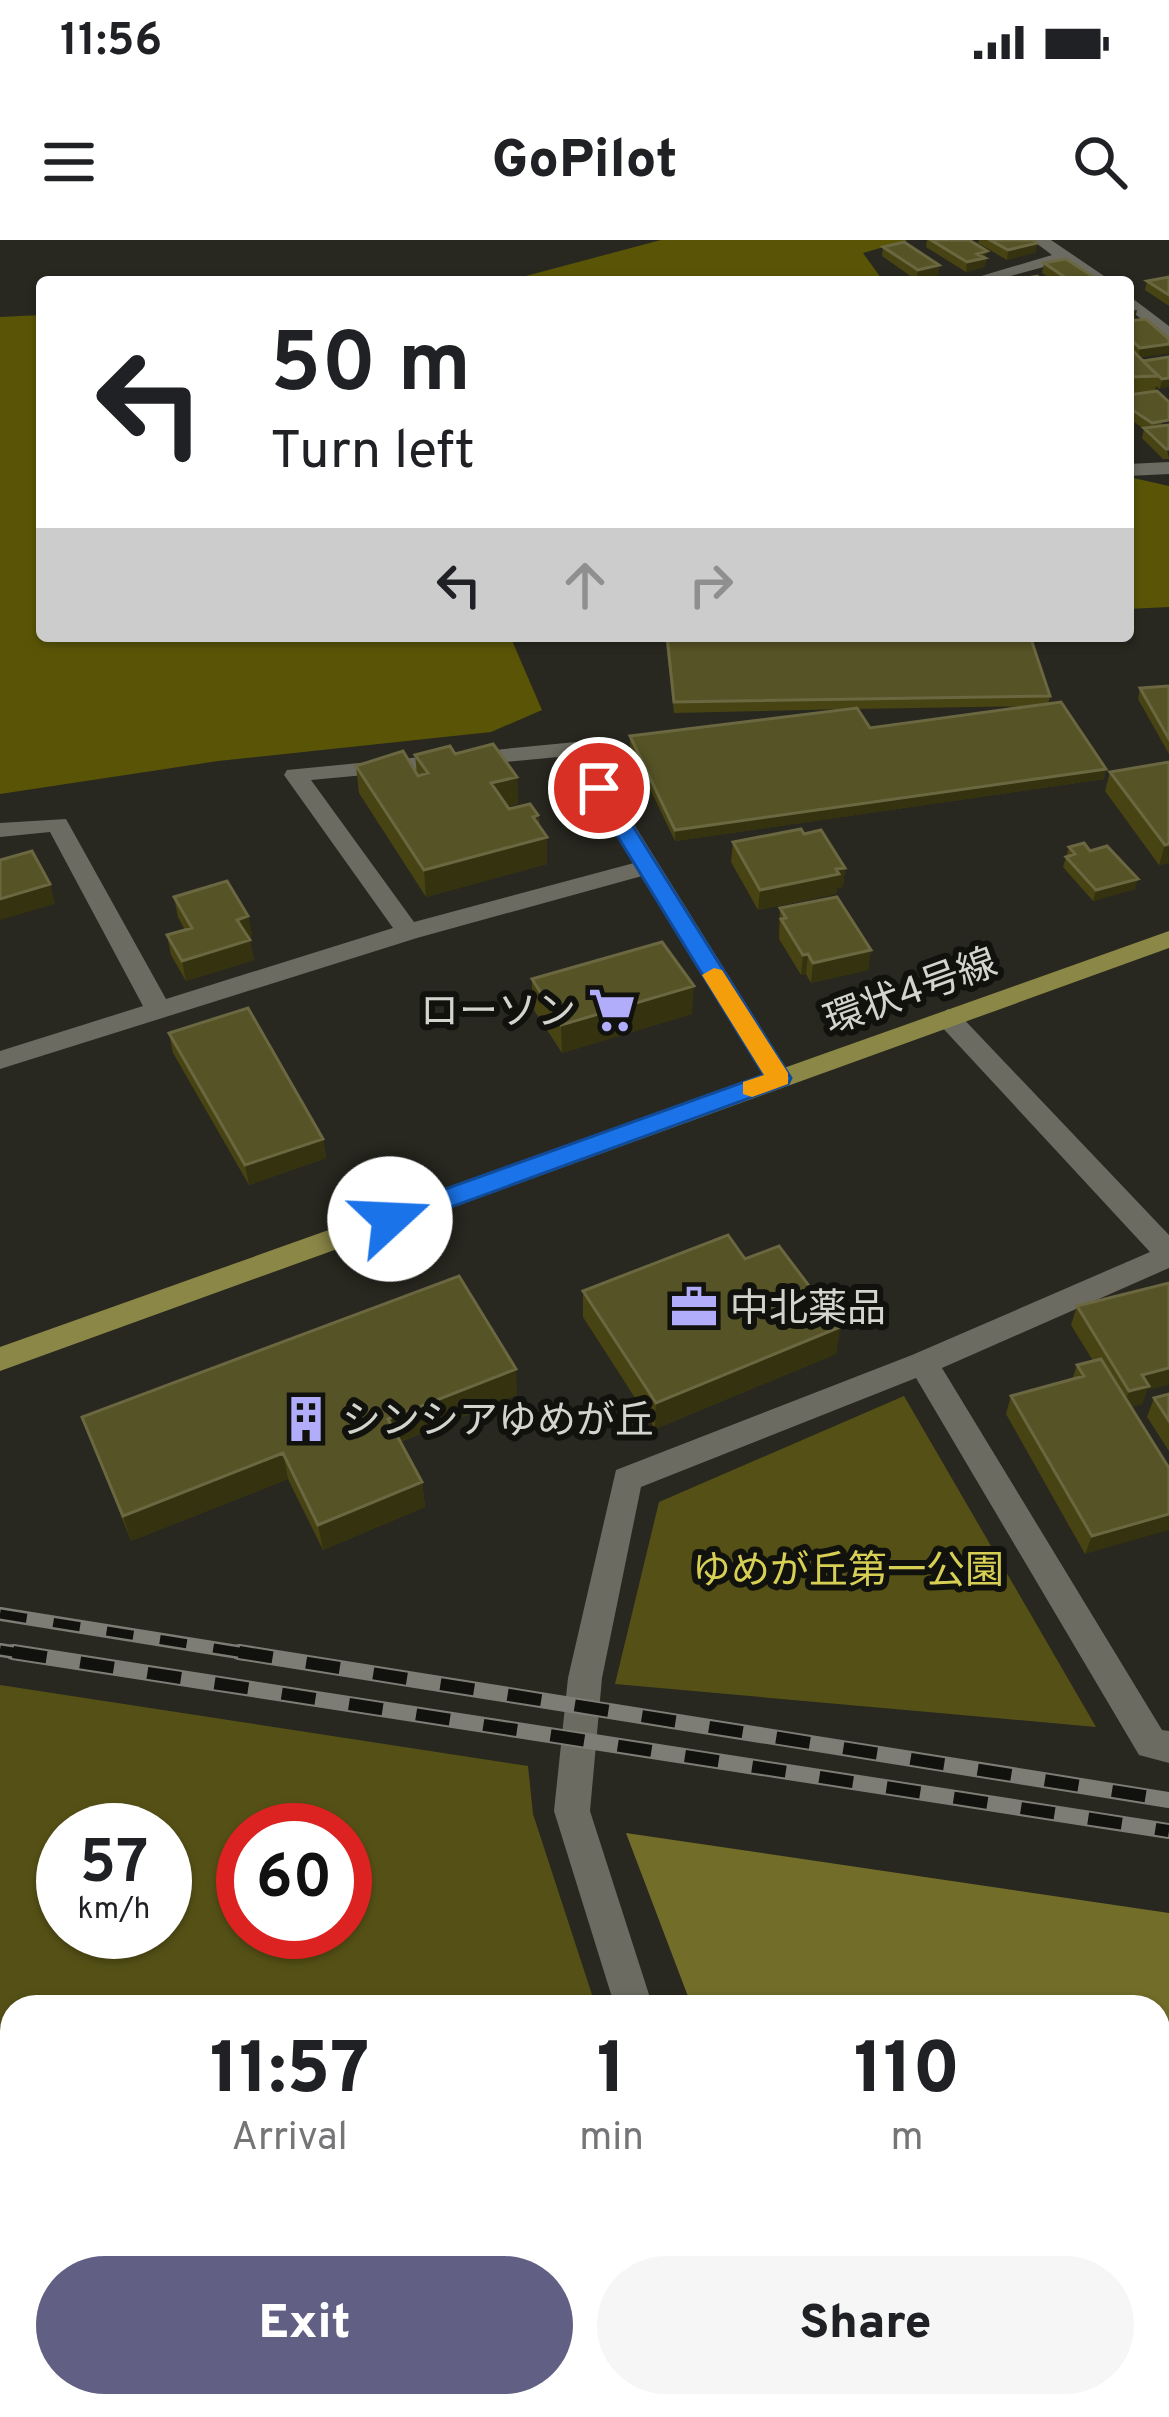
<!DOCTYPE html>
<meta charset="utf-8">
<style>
:root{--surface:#fff;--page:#f6f6f6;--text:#202124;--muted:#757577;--accent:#616084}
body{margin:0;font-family:Overpass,"Noto Sans JP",sans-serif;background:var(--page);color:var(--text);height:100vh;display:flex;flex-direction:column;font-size:45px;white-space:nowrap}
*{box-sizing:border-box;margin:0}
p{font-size:39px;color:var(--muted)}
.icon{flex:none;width:66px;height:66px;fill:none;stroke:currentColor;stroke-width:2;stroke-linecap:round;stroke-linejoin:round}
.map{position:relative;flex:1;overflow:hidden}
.panel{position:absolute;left:0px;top:1755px;width:1170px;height:423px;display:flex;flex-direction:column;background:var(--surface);border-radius:36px 36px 0 0;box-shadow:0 3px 9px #0004}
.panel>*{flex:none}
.hud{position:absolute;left:36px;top:36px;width:1098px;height:366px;border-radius:12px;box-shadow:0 3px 9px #0004;background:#fff;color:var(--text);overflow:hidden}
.speed{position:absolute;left:36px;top:1563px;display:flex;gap:24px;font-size:60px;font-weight:700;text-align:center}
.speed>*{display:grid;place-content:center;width:156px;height:156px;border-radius:50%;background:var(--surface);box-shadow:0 3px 9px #0004;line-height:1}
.speed small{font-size:30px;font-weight:400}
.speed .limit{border:18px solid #d22;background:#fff;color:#111}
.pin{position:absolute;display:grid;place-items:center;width:102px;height:102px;color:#fff;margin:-51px;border:6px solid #fff;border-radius:50%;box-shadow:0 3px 12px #0007}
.me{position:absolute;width:132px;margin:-66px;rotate:70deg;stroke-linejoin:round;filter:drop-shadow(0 0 9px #0008)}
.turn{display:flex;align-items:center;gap:42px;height:252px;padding:0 36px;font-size:54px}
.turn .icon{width:156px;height:156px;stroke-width:2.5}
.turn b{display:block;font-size:84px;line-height:102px}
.lanes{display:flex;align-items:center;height:114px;padding:0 36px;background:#0003;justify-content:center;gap:60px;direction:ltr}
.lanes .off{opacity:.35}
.eta{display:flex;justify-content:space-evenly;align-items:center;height:204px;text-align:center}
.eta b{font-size:72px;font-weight:800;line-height:84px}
.button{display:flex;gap:24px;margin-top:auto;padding:24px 36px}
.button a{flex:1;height:138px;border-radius:72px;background:var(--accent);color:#fff;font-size:48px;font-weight:800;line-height:138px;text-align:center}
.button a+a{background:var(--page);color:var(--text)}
.status{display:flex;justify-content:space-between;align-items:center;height:84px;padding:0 60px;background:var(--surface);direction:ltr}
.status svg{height:33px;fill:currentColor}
header{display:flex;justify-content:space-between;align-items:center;height:156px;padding:0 36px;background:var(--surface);font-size:54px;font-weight:800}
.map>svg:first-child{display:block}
.green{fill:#555116;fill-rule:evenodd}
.forest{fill:#5a5506}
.water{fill:#726d28}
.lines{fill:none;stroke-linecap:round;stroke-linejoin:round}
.minor{fill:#6b6b61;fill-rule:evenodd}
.major{fill:#8b8747;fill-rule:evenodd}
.rail-far1-casing{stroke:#7d7d76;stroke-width:14}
.rail-casing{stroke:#7d7d76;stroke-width:16}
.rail-far1{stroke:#11110d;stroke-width:9;stroke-dasharray:27;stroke-linecap:butt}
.rail{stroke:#11110d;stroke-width:12;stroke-dasharray:34;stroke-linecap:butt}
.wall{fill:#474312;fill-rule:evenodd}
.shaded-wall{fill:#34320f}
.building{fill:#565326;stroke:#6a6741;stroke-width:3}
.route{fill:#1a73e8;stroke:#114b97;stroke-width:3}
.slow{fill:#f59e0b}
.labels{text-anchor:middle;stroke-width:12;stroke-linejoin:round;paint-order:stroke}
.street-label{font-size:39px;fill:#d4d4ce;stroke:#11110d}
.poi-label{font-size:39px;fill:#d4d4ce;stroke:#11110d;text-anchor:start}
.park-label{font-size:39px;fill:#d7cf54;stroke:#11110d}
</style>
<div class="status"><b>11:56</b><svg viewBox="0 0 49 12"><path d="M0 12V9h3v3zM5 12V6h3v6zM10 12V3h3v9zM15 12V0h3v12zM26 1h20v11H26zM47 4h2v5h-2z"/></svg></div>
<header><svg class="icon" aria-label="menu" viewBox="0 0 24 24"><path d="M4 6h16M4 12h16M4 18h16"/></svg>GoPilot<svg class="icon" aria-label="search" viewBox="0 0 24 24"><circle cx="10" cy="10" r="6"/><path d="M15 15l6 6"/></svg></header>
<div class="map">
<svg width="1169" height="2177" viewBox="0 0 1169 2177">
<rect width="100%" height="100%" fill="#282820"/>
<path class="green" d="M 904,1156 L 1096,1487 L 615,1444 L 659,1262 Z
M 0,1445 L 528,1526 L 533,1574 L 596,1767 L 12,1767 L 12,2166 L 622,2166 L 595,2177 L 0,2177 ZM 63,1590 L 165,1590 L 165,1692 L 63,1692 ZM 243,1590 L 345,1590 L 345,1692 L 243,1692 Z"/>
<path class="forest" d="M 661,0 L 908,0 L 863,13 L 881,38 L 879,42 L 503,42 Z
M 42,75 L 42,396 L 510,396 L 542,470 L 491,492 L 218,521 L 0,554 L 0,77 Z
M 1129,237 L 1169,246 L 1169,367 L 1128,369 Z"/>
<path class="water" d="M 626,1593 L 1169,1673 L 1169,1959 L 1158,1963 L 1158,1767 L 692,1767 Z"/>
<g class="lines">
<path class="minor" d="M 1032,0 L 1051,0 L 1113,42 L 1094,42 L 1062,22 L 988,42 L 961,42 L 1052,15 Z
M 1128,55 L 1169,86 L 1169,100 L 1128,69 Z
M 1169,222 L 1169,234 L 1128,236 L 1128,224 Z
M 576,502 L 587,509 L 788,831 L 792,838 L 788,845 L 770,845 L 642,636 L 417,698 L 0,829 L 0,811 L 143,766 L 50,592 L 0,597 L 0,583 L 66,579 L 166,759 L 393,688 L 284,535 L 287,530 ZM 569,516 L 634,623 L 414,682 L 311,540 Z
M 948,769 L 957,772 L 1169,995 L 1169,1028 L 942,1128 L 1162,1490 L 1169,1491 L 1169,1523 L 1139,1515 L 916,1138 L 641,1247 L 602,1438 L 590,1571 L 653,1767 L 615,1767 L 554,1571 L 568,1438 L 616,1230 L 912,1115 L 1150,1012 L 939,784 L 935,778 Z
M 1169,2031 L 1169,2073 L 1158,2076 L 1158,2034 Z
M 687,2166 L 755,2166 L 750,2177 L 682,2177 Z"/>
<path class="major" d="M 1169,691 L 1169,708 L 0,1131 L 0,1107 Z"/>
<defs>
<path id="rail-far1" d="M 0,1374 L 257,1415
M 0,1410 L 32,1415"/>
<path id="rail" d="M 13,1412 L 1169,1591
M 239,1412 L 1169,1560"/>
</defs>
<use href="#rail-far1" class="rail-far1-casing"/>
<use href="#rail" class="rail-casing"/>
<use href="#rail-far1" class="rail-far1"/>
<use href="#rail" class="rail"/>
</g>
<path class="wall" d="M 927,0 L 969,0 L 986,20 L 984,27 L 966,32 L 926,7 Z
M 979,0 L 1033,0 L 1036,12 L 1007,20 L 978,3 Z
M 883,7 L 939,25 L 938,35 L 916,40 L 882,16 Z
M 1044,23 L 1097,39 L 1097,42 L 1056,42 L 1042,33 Z
M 1169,37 L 1169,66 L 1145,50 L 1147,41 Z
M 1128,81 L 1169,113 L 1139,117 L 1143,121 L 1169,117 L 1160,149 L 1156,146 L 1155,151 L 1169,219 L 1163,219 L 1142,198 L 1144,189 L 1128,178 Z
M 665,396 L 1030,396 L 1050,456 L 1048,464 L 1104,539 L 675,601 L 630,507 L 630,496 L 849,469 L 674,473 ZM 1033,466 L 870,488 L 857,469 Z
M 1169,446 L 1169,514 L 1138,459 L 1140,448 Z
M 455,514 L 517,537 L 518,564 L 507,567 L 509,569 L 538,575 L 547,624 L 426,657 L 359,553 L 356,526 L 417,534 L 415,515 Z
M 1169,522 L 1169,623 L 1159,625 L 1105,551 L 1110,532 Z
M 804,594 L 845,628 L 843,647 L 837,648 L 836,654 L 758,670 L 731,622 L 733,602 Z
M 1069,607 L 1090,611 L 1135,649 L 1093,661 L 1063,627 Z
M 174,657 L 248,676 L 252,696 L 249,697 L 254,720 L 186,741 L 171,715 L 167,695 L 185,690 L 178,677 Z
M 780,668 L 871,710 L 868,730 L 811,743 L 806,734 L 801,735 L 779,699 Z
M 532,739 L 692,774 L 562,813 L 532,767 Z
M 169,793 L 323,899 L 326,918 L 249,945 L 173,813 Z
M 745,1019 L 840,1087 L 836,1114 L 655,1189 L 583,1077 L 583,1051 Z
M 1077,1066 L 1147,1150 L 1142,1164 L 1131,1167 L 1169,1228 L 1085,1314 L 1006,1174 L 1011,1156 L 1072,1140 L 1077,1125 L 1093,1121 L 1071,1085 Z
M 1169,1154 L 1169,1211 L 1147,1177 L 1154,1158 Z
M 517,1155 L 400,1202 L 422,1242 L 425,1267 L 323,1310 L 288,1239 L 131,1301 L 82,1177 Z"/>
<path class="shaded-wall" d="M 1037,3 L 1036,12 L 1007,20 L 1008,10 Z
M 987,11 L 984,27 L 966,32 L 967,22 L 977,14 Z
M 939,25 L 938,35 L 916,40 L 918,30 Z
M 1137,70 L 1135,79 L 1128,80 L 1128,71 Z
M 1169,104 L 1169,113 L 1138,118 L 1140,108 Z
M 1169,138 L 1169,147 L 1160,149 L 1162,139 Z
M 1106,529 L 1104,539 L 675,601 L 675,590 Z
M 517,537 L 518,564 L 493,571 L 491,543 Z
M 538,575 L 538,599 L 547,597 L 547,624 L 426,657 L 424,630 Z
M 1169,604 L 1169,623 L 1159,625 L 1165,605 Z
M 845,628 L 843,647 L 837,648 L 836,654 L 758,670 L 760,650 Z
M 1138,639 L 1135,649 L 1093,661 L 1096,650 Z
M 50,644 L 55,664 L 0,680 L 0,659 Z
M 248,676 L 252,696 L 241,700 L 237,680 Z
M 250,700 L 254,720 L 186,741 L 182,721 Z
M 871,710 L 868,730 L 811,743 L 813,723 Z
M 808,714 L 806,734 L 801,735 L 803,715 Z
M 694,746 L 692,774 L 562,813 L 561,785 Z
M 323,899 L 326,918 L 249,945 L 245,925 Z
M 840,1087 L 836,1114 L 655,1189 L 656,1163 Z
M 1169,1128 L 1169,1145 L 1147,1150 L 1142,1164 L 1122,1170 L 1129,1151 L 1142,1135 Z
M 516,1129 L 517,1155 L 391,1205 L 388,1179 Z
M 283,1213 L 288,1239 L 131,1301 L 123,1276 Z
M 422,1242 L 425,1267 L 323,1310 L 318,1285 Z
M 1169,1274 L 1169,1290 L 1085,1314 L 1092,1296 Z"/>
<path class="building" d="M 931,0 L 969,0 L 987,11 L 977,14 L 985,18 L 967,22 Z
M 990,0 L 1033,0 L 1037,3 L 1008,10 Z
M 904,2 L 939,25 L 918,30 L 883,7 Z
M 1066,19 L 1097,39 L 1072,42 L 1044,23 Z
M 1037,36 L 1044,42 L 1005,42 Z
M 1169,37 L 1169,55 L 1147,41 Z
M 1146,79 L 1169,99 L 1169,104 L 1140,108 L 1128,97 L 1128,81 Z
M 1128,106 L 1158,136 L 1128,137 Z
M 1169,117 L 1169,138 L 1162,139 L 1143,121 Z
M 1157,151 L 1169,162 L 1169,180 L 1152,183 L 1128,167 L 1128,155 Z
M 1169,185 L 1169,209 L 1166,209 L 1144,188 Z
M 667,396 L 1030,396 L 1050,456 L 674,462 Z
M 1169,446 L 1169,499 L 1140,448 Z
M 1061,462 L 1106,529 L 675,590 L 630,496 L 857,468 L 870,488 Z
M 493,504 L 517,537 L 491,543 L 509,569 L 530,564 L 538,575 L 533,577 L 547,597 L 424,630 L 356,526 L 403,511 L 418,536 L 428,533 L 415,515 L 450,506 L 455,514 Z
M 1169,522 L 1169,604 L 1165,605 L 1110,532 Z
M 801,589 L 804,594 L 821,590 L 845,628 L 836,629 L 839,634 L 760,650 L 733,602 Z
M 1084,603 L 1090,611 L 1107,606 L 1138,639 L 1096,650 L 1066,617 L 1075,614 L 1069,607 Z
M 32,611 L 50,644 L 0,659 L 0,620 Z
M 227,641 L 248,676 L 237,680 L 250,700 L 182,721 L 167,695 L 192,688 L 174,657 Z
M 837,657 L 871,710 L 813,723 L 808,714 L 803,715 L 781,679 L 786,678 L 780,668 Z
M 662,702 L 694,746 L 561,785 L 532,739 Z
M 248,768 L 323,899 L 245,925 L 169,793 Z
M 728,995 L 745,1019 L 779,1006 L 840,1087 L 656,1163 L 583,1051 Z
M 459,1036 L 516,1129 L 388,1179 L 422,1242 L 318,1285 L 283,1213 L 123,1276 L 82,1177 Z
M 1169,1043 L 1169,1128 L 1142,1135 L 1149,1146 L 1129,1151 L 1077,1066 Z
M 1101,1119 L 1169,1228 L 1169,1274 L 1092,1296 L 1011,1156 L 1084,1136 L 1077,1125 Z
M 1169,1154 L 1169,1181 L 1154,1158 Z"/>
<path class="route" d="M 599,542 L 609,548 L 791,838 L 788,844 L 399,986 L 381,986 L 377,979 L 381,972 L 764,835 L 588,548 Z"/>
<path class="slow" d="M 714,728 L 722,730 L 788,833 L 788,844 L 752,857 L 743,854 L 743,842 L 764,835 L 702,735 Z"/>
<defs>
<symbol id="supermarket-bare" viewBox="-9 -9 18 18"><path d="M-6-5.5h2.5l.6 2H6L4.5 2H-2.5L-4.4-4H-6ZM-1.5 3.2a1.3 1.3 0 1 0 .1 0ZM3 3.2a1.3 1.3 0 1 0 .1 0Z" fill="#b1adfa" stroke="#11110d" stroke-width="2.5" paint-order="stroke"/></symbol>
<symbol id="office-bare" viewBox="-9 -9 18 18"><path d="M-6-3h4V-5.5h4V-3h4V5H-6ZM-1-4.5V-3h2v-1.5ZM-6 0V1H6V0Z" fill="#b1adfa" stroke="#11110d" stroke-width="2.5" paint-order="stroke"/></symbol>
<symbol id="building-bare" viewBox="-9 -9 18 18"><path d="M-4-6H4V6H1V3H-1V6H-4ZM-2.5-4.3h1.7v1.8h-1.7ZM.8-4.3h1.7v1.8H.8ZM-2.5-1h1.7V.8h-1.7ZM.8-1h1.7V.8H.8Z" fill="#b1adfa" stroke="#11110d" stroke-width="2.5" paint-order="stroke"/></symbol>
</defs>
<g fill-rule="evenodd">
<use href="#supermarket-bare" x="579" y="737" width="66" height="66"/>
<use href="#office-bare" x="661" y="1034" width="66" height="66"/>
<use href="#building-bare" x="273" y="1146" width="66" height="66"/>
</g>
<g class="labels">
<g class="street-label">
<text transform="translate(910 750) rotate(-20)" y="14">環状4号線</text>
</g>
<g class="poi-label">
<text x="576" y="784" text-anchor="end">ローソン</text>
<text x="730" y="1081">中北薬品</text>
<text x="342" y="1193">シンシアゆめが丘</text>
</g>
<g class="park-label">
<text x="848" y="1343">ゆめが丘第一公園</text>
</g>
</g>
</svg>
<div class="speed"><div>57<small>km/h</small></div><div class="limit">60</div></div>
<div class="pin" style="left:599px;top:548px;background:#d93025"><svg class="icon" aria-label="arrive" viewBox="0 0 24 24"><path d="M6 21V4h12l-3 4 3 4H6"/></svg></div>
<svg class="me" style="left:390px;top:979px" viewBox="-20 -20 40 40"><circle r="19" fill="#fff"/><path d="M0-13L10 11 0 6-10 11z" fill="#1a73e8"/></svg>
<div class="hud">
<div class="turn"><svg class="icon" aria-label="left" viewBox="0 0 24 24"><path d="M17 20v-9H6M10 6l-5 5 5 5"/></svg><div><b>50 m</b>Turn left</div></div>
<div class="lanes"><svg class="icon" aria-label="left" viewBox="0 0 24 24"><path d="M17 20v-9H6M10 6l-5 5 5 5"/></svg><svg class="icon off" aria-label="ahead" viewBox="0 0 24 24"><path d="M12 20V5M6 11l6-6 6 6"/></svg><svg class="icon off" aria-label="right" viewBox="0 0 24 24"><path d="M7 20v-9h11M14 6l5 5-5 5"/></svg></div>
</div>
<section class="panel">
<div class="eta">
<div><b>11:57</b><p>Arrival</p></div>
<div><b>1</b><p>min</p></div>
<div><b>110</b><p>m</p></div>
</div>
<div class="button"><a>Exit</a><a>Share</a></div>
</section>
</div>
